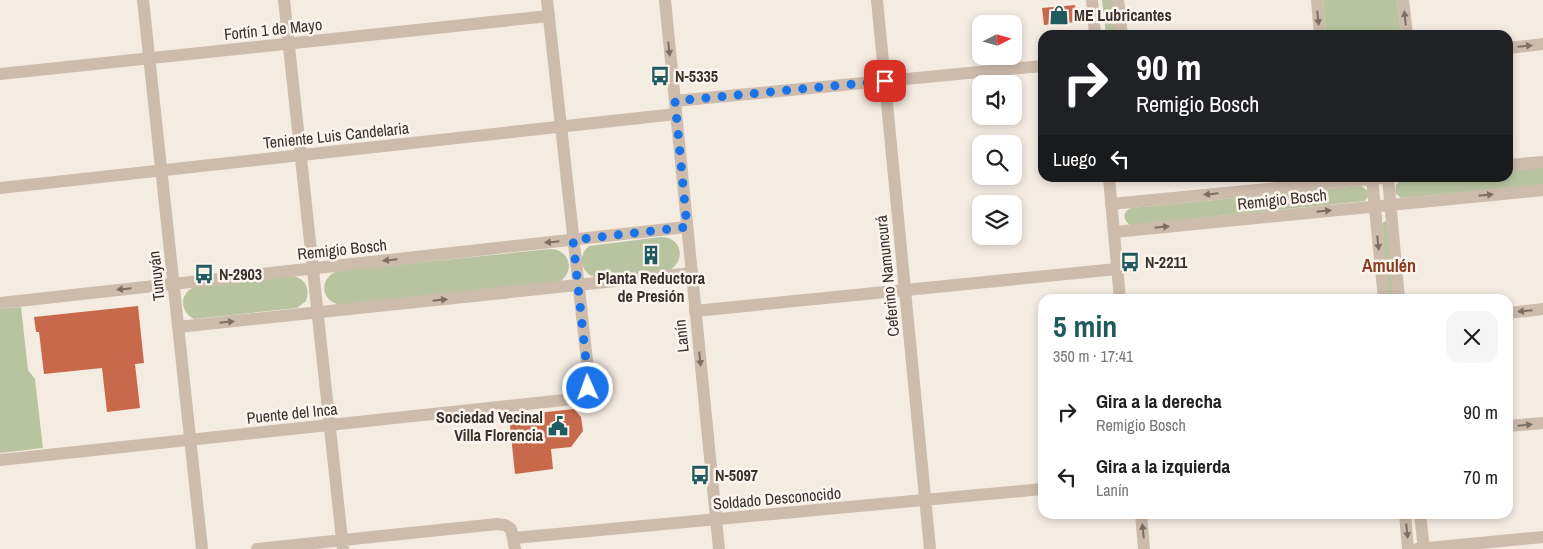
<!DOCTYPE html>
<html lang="es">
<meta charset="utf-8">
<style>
:root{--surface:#fff;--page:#f6f6f6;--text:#222;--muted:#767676;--accent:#1f5a5e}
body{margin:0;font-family:"Archivo Narrow",sans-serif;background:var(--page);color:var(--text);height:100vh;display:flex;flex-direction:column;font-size:19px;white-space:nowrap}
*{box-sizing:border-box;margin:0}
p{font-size:16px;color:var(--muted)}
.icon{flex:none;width:28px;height:28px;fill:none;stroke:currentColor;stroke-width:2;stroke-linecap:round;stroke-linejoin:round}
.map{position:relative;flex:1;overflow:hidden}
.side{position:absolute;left:1038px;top:294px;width:475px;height:225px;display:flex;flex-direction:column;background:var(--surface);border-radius:15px;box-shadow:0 2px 8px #0003}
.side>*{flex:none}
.hud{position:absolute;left:1038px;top:30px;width:475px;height:152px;border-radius:15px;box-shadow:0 2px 8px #0003;background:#202124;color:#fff;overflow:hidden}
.needle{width:32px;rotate:84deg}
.buttons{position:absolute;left:972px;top:15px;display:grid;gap:10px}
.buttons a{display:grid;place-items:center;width:50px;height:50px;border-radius:10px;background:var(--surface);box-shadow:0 2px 8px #0003;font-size:25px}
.pin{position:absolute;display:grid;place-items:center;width:42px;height:42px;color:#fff;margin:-21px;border-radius:10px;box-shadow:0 2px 8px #0006}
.me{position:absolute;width:55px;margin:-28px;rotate:358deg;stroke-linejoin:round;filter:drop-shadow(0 0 4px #0008)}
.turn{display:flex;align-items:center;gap:18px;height:105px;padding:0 15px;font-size:22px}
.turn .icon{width:65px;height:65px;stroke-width:2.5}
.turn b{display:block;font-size:35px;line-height:42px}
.then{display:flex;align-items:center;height:48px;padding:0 15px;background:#0003;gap:10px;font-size:19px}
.round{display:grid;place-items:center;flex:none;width:52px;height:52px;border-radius:15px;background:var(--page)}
.headline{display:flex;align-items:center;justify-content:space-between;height:85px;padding:0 15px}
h1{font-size:30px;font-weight:800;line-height:38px;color:var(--accent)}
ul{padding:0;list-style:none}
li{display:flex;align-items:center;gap:15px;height:65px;padding:0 15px}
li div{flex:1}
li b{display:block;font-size:19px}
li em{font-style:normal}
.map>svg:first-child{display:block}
.green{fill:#b8c4a0}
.building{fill:#c8694b}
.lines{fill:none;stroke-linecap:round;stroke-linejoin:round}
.minor{stroke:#cdbbac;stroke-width:12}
.tertiary{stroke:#cdbbac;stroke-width:12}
.oneway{fill:#7d6f65}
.route{stroke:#1a73e8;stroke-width:9;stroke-dasharray:0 16.2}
.labels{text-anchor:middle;stroke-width:5;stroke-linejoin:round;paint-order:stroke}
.poi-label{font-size:16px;font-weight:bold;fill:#3b302b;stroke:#fbf5ee;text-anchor:start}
.street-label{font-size:16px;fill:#3b302b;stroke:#fbf5ee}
.neighbourhood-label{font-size:18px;font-weight:bold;fill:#8c3b22;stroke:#fbf5ee}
</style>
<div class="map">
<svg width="1543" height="549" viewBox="0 0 1543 549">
<rect width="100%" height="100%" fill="#f4ebe1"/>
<path class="green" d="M 1102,0 L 1113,0 L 1117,35 L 1106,35 Z
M 1323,0 L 1397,0 L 1401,35 L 1326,35 Z
M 1543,167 L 1543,185 L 1401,198 L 1395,193 L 1396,184 L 1401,181 L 1439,178 L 1508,178 L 1508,171 Z
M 1361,186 L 1368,191 L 1368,197 L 1365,201 L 1130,225 C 1122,220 1123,211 1131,208 Z
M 1385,221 L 1387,222 L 1395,299 L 1389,299 L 1382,224 Z
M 660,237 C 681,236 687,259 670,270 L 598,278 C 581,275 576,257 589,246 Z
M 550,249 C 570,249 576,272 559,282 L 341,305 C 321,302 318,279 337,271 Z
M 293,276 C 306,279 310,289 306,301 L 297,308 L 194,319 C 179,311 179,293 196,286 Z
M 21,307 L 28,370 L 35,379 L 43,448 L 0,453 L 0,309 Z"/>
<path class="building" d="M 1075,5 L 1077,22 L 1044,25 L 1042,8 Z
M 655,247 L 657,263 L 647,264 L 646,248 Z
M 138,306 L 144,363 L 135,364 L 140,408 L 107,412 L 102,368 L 44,374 L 39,332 L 36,332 L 34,317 Z
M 574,409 L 581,417 L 583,431 L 571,447 L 551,449 L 553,469 L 515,474 L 509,416 Z"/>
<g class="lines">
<path class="minor" d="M 143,0 L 202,549
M 284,0 L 343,549
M 877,0 L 930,549
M 1118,0 L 1122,35
M 1317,0 L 1320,35
M 1403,0 L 1407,35
M 1508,48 L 1543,44
M 0,74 L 549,16
M 675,101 L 1042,66
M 1508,165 L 1543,162
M 1372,178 L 1384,299
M 1388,178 L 1399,299
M 0,188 L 676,114
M 1111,204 L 1382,178
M 1114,232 L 1543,190
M 0,303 L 687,227
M 695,311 L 1117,269
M 1508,313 L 1543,309
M 178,327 L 692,273
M 1508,426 L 1543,423
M 0,460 L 574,399 C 585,396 589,389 589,379 L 547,0
M 1405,514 L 1408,549
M 1420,514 L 1424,549
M 514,538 L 1042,489
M 257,549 L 497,524 L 505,525 L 511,529 L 515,549
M 1417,549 L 1543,537"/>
<path class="tertiary" d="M 665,0 L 719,549
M 1092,0 L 1095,35
M 1109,178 L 1120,299
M 1141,514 L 1144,549"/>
</g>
<defs><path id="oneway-solid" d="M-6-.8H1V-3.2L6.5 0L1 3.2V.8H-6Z" transform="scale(1.25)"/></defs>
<g class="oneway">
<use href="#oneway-solid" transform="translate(1318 18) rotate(84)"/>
<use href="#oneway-solid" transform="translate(1405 18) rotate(-96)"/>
<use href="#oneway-solid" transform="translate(1525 46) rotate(-6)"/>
<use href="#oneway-solid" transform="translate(669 49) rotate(84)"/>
<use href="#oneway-solid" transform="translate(1211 194) rotate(174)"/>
<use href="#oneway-solid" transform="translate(1486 195) rotate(-6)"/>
<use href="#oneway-solid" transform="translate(1324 211) rotate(-6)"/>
<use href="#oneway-solid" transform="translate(1162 227) rotate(-6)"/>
<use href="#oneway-solid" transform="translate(552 242) rotate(174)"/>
<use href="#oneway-solid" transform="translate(1378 243) rotate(84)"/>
<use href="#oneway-solid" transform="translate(390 260) rotate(174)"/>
<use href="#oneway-solid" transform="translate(124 289) rotate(174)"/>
<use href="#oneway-solid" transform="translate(440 300) rotate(-6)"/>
<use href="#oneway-solid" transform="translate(1525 311) rotate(174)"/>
<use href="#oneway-solid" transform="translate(227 322) rotate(-6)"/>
<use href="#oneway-solid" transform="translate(700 359) rotate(84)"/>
<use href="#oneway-solid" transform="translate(1525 425) rotate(-6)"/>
<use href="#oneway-solid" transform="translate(1143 531) rotate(-96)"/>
<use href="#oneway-solid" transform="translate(1407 531) rotate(84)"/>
</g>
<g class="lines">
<path class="route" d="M 588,388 L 588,379 L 573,240 L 687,227 L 675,101 L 885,81"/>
</g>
<defs>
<symbol id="shop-bare" viewBox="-9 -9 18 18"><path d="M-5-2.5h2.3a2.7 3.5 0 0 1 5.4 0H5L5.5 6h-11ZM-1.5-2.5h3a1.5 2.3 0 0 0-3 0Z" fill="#1f5a5e" stroke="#fbf5ee" stroke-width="2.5" paint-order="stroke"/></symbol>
<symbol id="bus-bare" viewBox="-9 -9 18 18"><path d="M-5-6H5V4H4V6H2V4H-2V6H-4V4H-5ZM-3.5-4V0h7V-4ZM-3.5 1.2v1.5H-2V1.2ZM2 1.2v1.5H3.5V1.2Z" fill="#1f5a5e" stroke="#fbf5ee" stroke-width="2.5" paint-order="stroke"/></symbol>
<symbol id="building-bare" viewBox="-9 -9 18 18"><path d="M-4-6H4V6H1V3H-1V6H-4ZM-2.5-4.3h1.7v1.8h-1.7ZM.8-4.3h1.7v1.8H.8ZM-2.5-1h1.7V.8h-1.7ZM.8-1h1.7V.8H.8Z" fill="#1f5a5e" stroke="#fbf5ee" stroke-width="2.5" paint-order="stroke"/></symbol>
<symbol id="civic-bare" viewBox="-9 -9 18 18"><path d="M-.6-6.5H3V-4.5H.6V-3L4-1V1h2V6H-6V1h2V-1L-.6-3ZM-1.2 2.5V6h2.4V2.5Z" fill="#1f5a5e" stroke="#fbf5ee" stroke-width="2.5" paint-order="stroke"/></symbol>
</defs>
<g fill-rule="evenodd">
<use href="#shop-bare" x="1045" y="1" width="28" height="28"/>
<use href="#bus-bare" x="646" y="62" width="28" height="28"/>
<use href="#building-bare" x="637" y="241" width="28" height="28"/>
<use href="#bus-bare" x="1116" y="248" width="28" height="28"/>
<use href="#bus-bare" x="190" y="260" width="28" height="28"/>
<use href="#civic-bare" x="544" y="412" width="28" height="28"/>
<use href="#bus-bare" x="686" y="461" width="28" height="28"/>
</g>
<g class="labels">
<g class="poi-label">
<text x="1074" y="21">ME Lubricantes</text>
<text x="675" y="82">N-5335</text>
<text x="1145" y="268">N-2211</text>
<text x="219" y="280">N-2903</text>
<text x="651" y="284" text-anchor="middle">Planta Reductora<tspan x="651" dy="18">de Presión</tspan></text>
<text x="543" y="423" text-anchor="end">Sociedad Vecinal<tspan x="543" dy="18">Villa Florencia</tspan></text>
<text x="715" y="481">N-5097</text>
</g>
<g class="street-label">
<text transform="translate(273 29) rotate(-6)" y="6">Fortín 1 de Mayo</text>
<text transform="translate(336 135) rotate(-6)" y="6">Teniente Luis Candelaria</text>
<text transform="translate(1282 199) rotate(-6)" y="6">Remigio Bosch</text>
<text transform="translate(342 249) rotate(-6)" y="6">Remigio Bosch</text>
<text transform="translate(156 276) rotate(-96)" y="6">Tunuyán</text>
<text transform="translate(887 276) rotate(-96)" y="6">Ceferino Namuncurá</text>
<text transform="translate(681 336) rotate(-96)" y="6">Lanín</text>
<text transform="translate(292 413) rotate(-6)" y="6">Puente del Inca</text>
<text transform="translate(777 498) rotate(-5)" y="6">Soldado Desconocido</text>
</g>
<g class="neighbourhood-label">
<text x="1389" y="272">Amulén</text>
</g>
</g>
</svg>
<div class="buttons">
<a><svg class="needle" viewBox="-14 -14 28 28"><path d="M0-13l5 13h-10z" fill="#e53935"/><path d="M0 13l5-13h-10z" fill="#767676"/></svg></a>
<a><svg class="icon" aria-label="sound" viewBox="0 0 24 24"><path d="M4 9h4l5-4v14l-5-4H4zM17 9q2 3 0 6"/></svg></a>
<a><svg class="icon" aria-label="search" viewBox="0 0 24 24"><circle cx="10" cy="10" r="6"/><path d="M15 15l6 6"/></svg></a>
<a><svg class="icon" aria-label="layers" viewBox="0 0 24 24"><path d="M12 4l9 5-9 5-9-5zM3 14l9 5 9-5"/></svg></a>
</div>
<div class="pin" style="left:885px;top:81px;background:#d93025"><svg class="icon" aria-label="arrive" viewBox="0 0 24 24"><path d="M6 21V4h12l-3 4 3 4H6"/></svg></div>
<svg class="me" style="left:588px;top:388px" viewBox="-20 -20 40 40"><circle r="17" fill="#1a73e8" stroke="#fff" stroke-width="3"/><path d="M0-11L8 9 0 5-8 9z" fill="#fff"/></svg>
<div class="hud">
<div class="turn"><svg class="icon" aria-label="right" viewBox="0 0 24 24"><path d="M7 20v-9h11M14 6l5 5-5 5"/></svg><div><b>90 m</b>Remigio Bosch</div></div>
<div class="then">Luego<svg class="icon" aria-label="left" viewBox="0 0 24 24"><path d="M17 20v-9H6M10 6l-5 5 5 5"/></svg></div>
</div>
<section class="side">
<div class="headline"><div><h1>5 min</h1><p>350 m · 17:41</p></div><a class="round"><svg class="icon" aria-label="close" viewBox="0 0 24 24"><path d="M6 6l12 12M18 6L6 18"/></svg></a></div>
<ul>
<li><svg class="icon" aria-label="right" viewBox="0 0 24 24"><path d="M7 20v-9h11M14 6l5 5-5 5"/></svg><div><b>Gira a la derecha</b><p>Remigio Bosch</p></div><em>90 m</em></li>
<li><svg class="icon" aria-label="left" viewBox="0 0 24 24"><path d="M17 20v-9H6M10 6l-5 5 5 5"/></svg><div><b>Gira a la izquierda</b><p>Lanín</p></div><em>70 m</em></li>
</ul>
</section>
</div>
